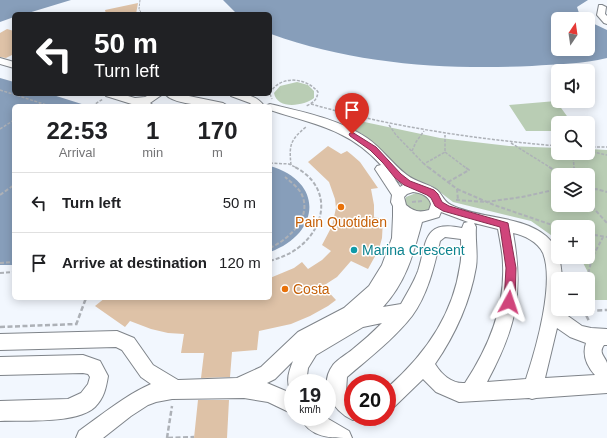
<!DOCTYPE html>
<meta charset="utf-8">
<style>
:root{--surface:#fff;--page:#f6f6f6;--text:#202124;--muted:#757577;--line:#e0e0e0}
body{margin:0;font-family:Helvetica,sans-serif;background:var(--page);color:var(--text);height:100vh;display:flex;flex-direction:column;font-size:15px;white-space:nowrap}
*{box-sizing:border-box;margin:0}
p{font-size:13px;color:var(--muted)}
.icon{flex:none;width:22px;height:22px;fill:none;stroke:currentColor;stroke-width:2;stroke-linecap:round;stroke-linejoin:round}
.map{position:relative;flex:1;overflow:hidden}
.details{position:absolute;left:12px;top:104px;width:260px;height:196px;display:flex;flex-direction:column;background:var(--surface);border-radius:6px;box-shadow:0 2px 10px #0003}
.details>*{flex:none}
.top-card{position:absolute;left:12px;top:12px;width:260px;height:84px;border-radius:6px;box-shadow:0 2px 10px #0003;background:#202124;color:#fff;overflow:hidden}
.needle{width:26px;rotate:13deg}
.tools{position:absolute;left:551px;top:12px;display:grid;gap:8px}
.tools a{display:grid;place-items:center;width:44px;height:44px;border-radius:6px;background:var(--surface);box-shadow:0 2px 10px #0003;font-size:20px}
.speed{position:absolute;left:284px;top:374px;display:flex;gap:8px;font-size:20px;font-weight:700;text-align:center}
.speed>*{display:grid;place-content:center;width:52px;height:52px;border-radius:50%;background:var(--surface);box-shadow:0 2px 10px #0003;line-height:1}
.speed small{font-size:10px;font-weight:400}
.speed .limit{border:6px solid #d22;background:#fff;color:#111}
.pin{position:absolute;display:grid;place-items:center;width:34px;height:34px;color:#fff;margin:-41px -17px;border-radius:50% 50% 50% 0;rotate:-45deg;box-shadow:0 0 4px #0007}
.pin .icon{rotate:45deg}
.me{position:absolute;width:44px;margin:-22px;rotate:5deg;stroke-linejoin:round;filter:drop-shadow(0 0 3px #0008)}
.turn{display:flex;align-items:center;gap:14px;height:84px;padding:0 16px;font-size:18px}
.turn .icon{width:52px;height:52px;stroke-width:2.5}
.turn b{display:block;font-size:28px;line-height:34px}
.eta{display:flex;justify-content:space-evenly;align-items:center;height:68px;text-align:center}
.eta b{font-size:24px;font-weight:800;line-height:28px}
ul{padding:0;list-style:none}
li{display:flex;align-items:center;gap:12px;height:60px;padding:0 16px;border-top:1px solid var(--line)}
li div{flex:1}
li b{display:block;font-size:15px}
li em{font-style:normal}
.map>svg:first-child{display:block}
.green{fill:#b9cdb4;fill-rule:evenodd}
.water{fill:#879eba}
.building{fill:#dec2a7}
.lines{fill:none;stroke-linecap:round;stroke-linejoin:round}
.minor-casing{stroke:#7f848a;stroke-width:2}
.path-far3{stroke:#adb1b7;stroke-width:1;stroke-dasharray:2.5 1;stroke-linecap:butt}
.path-far2{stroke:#adb1b7;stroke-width:1.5;stroke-dasharray:3 1.5;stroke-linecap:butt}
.path-far1{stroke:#adb1b7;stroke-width:2;stroke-dasharray:4 2;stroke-linecap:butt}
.path{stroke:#adb1b7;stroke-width:2.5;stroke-dasharray:5 2.5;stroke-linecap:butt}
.minor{fill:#fff;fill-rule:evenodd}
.route{fill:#d0457b;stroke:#872d50}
.food-dot{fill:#e8710a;stroke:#fff;stroke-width:1.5}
.culture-dot{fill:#0f9aa8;stroke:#fff;stroke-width:1.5}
.labels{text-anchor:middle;stroke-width:3;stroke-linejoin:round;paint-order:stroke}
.food-label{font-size:14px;fill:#c56008;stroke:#fff}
.culture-label{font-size:14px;fill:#0d838f;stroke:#fff;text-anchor:start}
</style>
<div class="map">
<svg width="607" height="438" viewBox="0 0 607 438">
<rect width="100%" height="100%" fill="#f2f7fe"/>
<path class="green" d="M 297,82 L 308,85 L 314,91 L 314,98 C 304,106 277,110 274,93 L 280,86 Z
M 556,101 L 572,123 L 558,123 L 558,131 L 526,131 L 509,105 Z
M 355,120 L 440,138 L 509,146 L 558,148 L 558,153 L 588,153 L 588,149 L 607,150 L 607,300 L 593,300 L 593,282 L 580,257 L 588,257 L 588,227 L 558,227 L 558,240 L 531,221 L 453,202 L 432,186 L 408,179 L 401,173 L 382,151 L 362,134 L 347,126 ZM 558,175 L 588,175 L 588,205 L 558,205 Z
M 416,193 L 425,194 L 433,202 L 429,211 C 420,213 400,210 406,197 Z"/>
<path class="water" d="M 0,0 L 71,0 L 25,14 L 14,14 L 14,17 L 0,22 Z
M 223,0 L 588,0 L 577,7 L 579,13 L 585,19 L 558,19 L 558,49 L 588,49 L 588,21 L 607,30 L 607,58 C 583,64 557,64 532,66 C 444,70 354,64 271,34 L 270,33 L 270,14 L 237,14 Z
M 0,78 L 14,82 L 14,94 L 50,94 L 88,106 L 14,106 L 14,265 L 0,265 Z
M 270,166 C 325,182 320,234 270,252 Z"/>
<path class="building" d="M 138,3 L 136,14 L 106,14 L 105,10 Z
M 7,29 L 14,31 L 14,54 L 6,58 L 0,57 L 0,33 Z
M 328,146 L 341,154 L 347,151 L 352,155 L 360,162 L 378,188 L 371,189 L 374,205 L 374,217 L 383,219 L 382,238 L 379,249 L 368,269 L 351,261 L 337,277 L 323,286 L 336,300 L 328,306 L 310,316 L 291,324 L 259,331 L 257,350 L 232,352 L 230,377 L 201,378 L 204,353 L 181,353 L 184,334 L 168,333 L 151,329 L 130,321 L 125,327 L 95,306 L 105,298 L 270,298 L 270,278 L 294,268 L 302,262 L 308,269 L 322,260 L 331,251 L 322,245 L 332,226 L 336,208 L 335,199 L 329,182 L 308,162 Z
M 198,400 L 229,400 L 227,438 L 194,438 Z"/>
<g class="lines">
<defs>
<path id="minor" d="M 599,5 L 602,5 L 606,7 L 605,14 L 607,16 L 607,24 L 604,23 L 597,15 Z
M 0,58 L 14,62 L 14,68 L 0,64 Z
M 105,94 L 121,94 L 135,98 L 145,97 L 151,94 L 163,94 L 150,103 L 154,106 L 138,106 L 106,96 Z
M 165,94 L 179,94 L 223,103 L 228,106 C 213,106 175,106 165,94 Z
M 230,94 C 243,94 256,94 264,106 L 253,106 L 250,103 L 231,96 Z
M 270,104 C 303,112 339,119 367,138 C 382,148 392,164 407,175 C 416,182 429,184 437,190 C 443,195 443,201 451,205 C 479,219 521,215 546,236 C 559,247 561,263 562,279 L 558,279 L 558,309 L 582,326 L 591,328 L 607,329 L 607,345 L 604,345 C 598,353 605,356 607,363 C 607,372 607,384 607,393 L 536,398 L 532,399 L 529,398 L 459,402 L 436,392 L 423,379 L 394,407 L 387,410 L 387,388 C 424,356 453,315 460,266 C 462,257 461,248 461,239 L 445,237 L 440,241 C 434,267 428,294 412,316 C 394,339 369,358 347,377 L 346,391 L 353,397 L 353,417 L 360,417 L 353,420 C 332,411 318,385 333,365 C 338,359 347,354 353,349 C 363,341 373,332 382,323 L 363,327 L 316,355 L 308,368 L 306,383 L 293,383 L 293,391 L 290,390 C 286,380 289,371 293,361 L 275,379 L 267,383 L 293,394 L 293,414 L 268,402 L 244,398 L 172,399 L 156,402 L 148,405 L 131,416 L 103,438 L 76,438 L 79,431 C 103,414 124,396 151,384 L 141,377 L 122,350 L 116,347 L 0,350 L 0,334 L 117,331 L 134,338 L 153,365 L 178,380 L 237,378 L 261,367 L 298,332 L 344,308 L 369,286 L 382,265 L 392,238 L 393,216 L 393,206 L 391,202 L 392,195 L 375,169 L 377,166 L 381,165 C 349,129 313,124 270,110 L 270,106 L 265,106 ZM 394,178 L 403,185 L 400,187 ZM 413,192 C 422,193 429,196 431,204 L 429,210 C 419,213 413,211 406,205 L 404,197 L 407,194 ZM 441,212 L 468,222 L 464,223 L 462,228 C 422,219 427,244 418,271 C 414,282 407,293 401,304 L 383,307 C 406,282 413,255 422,222 L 439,217 ZM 474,223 L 498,229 C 500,241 503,253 503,265 C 505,309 488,348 465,383 C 452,384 442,375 435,364 C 455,335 470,302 476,267 C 478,254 475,240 476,227 ZM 513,233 C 524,235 538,242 543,253 C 555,283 536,349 526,379 L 487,382 C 516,328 524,293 513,233 ZM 557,328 L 570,337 L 586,343 C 582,355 587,366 595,375 L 545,378 Z
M 83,355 L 100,361 L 108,376 C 106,388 104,398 95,407 C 77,424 24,420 0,421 L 0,401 L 68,399 L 81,393 L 88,384 L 90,377 L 88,374 L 83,373 L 0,375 L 0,357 Z
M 300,417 L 325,417 L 349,431 L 352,438 C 330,438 310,438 300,417 Z"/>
</defs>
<use href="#minor" class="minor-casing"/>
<path class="path-far3" d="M 140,0 L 139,9 L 142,14"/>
<path class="path-far2" d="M 0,90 L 50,106
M 270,93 C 280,75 306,77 318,92 C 317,100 313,103 306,106
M 270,94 L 272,99
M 311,104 C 392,127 474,139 558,146
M 35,106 L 40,103
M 92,106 L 103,99
M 389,125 L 396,135 L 424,164
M 0,129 L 14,120
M 511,143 L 551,168
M 588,147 L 607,147
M 412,151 L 416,142 L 424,131
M 588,151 L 607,155
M 445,152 L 466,168
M 573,153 L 574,168
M 270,163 L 289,164 L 297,168
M 291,165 C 289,145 290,140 306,127
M 429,168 L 424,164 L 445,152 L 445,135"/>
<path class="path-far1" d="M 428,167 L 457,189 L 458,200
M 549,167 L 554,170
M 574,167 L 574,169
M 588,179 L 596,189
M 448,182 L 469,170 L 465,167
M 558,187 L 554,170 L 570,169 L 584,175
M 457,189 L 494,205 L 558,227
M 588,191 L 596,189 L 607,192
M 0,195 L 14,185
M 456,200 L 486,202 L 522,197 L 558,189
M 412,202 L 422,201
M 588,202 L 607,223
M 588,234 L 607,237
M 270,248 C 289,239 312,218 302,195 C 299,188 291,182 285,177
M 588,255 L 592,258
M 270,261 C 280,258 290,254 298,248 C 328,225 331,186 295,167
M 0,263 L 14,262
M 0,273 L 14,272
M 587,279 L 592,258 L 603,237"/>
<path class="path" d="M 575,309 L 583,311 L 607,310
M 583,309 L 589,321
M 76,325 L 86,298
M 0,327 L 76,324
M 167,438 L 172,406
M 168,438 L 194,437"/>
<use href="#minor" class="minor"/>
</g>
<path class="route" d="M 352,132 L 376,147 L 401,174 L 410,181 L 434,190 L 438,194 L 442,202 L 449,206 L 508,223 L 516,268 L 515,302 L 513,305 L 509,307 L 506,305 L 504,302 L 506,268 L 500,227 L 443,211 L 435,206 L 431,198 L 427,195 L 404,185 L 395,178 L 383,163 L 370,150 L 350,136 L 349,134 Z"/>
<g class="food-dot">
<circle cx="341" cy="207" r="4"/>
<circle cx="285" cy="289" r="4"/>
</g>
<circle class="culture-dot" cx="354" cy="250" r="4"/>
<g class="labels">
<g class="food-label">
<text x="341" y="227">Pain Quotidien</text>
<text x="293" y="294" text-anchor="start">Costa</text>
</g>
<g class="culture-label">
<text x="362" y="255">Marina Crescent</text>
</g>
</g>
</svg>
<div class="tools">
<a><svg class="needle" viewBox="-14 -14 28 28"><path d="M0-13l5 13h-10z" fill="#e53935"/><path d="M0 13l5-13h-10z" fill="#757577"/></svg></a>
<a><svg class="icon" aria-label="sound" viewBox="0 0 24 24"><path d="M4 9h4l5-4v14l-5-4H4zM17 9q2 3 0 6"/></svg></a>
<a><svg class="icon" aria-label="search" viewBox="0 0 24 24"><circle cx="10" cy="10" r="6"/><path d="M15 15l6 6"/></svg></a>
<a><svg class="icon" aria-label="layers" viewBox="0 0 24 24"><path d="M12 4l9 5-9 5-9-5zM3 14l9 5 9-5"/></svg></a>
<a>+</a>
<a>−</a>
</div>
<div class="speed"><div>19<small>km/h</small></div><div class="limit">20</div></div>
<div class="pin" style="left:352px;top:134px;background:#d93025"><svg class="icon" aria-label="arrive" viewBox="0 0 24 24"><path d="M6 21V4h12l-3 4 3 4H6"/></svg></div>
<svg class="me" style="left:509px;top:302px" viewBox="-20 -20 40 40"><path d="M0-17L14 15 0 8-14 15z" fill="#d0457b" stroke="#fff" stroke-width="4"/></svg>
<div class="top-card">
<div class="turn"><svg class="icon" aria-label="left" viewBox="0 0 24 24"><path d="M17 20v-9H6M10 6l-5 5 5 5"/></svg><div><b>50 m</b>Turn left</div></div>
</div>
<section class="details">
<div class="eta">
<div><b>22:53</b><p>Arrival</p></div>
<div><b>1</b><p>min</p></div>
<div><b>170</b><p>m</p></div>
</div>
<ul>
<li><svg class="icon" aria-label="left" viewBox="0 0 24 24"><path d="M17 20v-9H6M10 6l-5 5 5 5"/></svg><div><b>Turn left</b></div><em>50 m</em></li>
<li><svg class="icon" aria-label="arrive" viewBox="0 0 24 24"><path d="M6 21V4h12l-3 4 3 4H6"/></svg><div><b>Arrive at destination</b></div><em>120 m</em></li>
</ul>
</section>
</div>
